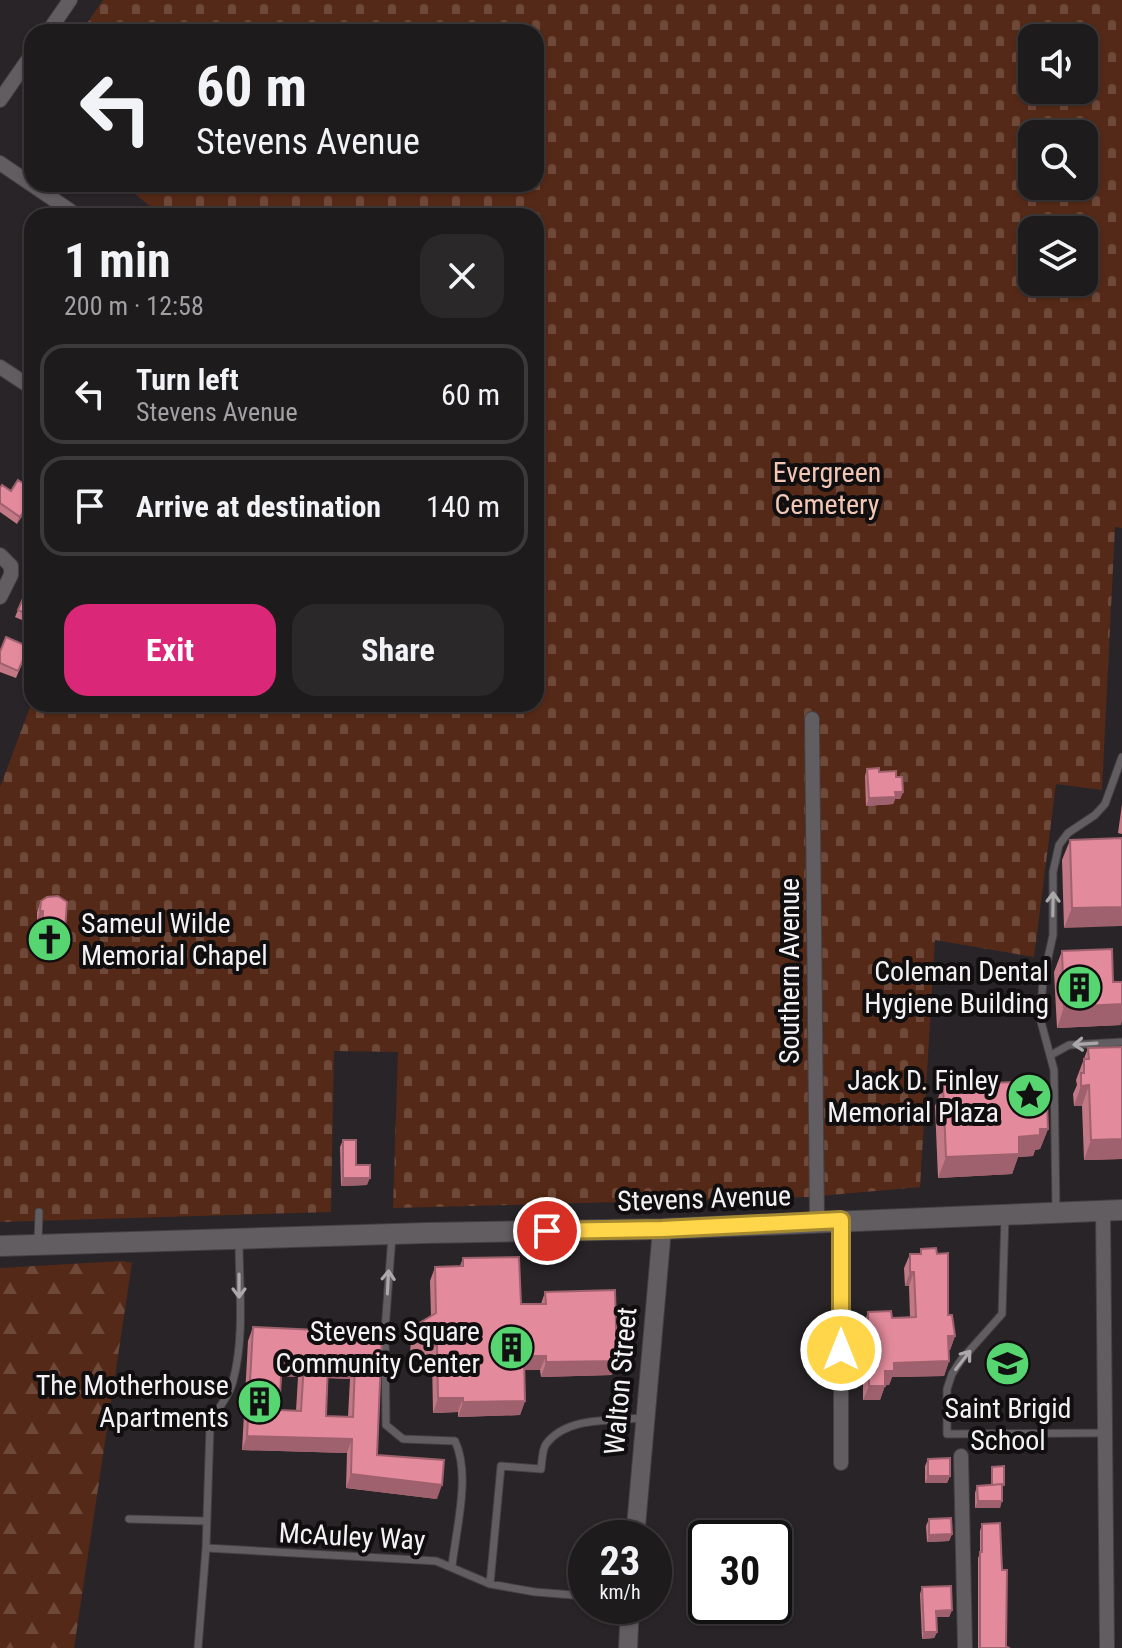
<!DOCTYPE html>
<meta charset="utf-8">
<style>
:root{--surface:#1e1b1d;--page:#2b282a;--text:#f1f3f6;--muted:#a1a1a4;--line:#3c393b;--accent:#db2777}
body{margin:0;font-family:"Roboto Condensed",sans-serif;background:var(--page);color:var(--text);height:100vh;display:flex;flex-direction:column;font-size:30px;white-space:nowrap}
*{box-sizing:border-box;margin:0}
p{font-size:26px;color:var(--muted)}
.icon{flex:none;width:44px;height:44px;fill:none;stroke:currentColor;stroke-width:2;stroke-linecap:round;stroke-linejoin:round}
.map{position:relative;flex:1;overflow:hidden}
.sheet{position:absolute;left:24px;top:208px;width:520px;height:504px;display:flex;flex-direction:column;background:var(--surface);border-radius:24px;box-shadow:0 2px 6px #0004,0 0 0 2px var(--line)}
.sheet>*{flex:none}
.hud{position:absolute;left:24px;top:24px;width:520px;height:168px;border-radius:24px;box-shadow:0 2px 6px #0004,0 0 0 2px var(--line);background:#1e1b1d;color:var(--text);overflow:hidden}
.buttons{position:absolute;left:1018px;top:24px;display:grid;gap:16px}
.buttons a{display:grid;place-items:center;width:80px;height:80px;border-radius:16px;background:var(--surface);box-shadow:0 2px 6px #0004,0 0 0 2px var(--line);font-size:40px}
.speed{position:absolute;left:568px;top:1520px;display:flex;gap:16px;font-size:40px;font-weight:700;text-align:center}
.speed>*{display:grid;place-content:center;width:104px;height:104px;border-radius:50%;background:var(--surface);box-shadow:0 2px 6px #0004,0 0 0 2px var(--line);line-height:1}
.speed small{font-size:20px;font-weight:400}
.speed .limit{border:4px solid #111;border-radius:12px;background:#fff;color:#111}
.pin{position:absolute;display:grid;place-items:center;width:68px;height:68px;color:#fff;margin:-34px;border:4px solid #fff;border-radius:50%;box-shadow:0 2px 8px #0007}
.me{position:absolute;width:88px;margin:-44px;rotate:0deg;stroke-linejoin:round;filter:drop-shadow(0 0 6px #0008)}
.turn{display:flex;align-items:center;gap:28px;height:168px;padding:0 40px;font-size:36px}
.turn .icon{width:104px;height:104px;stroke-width:2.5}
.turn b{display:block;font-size:56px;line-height:68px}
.round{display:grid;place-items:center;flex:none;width:84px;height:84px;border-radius:24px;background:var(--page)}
.head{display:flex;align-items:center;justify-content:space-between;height:136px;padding:0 40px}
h1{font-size:48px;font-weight:700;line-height:60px}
.action{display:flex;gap:16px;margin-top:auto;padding:16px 40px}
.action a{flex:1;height:92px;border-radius:24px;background:var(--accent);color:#fff;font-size:32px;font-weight:700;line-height:92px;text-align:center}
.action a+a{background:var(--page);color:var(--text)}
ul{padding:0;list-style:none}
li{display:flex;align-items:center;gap:24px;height:100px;margin:0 16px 12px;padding:0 24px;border:4px solid var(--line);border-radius:24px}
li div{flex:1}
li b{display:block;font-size:30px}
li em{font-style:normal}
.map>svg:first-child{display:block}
.forest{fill:url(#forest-firs)}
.cemetery{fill:url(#cemetery-stones);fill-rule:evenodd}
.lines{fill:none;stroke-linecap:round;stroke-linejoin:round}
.service-casing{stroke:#433f42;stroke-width:9}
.minor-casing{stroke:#433f42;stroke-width:16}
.tertiary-casing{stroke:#433f42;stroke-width:20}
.secondary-casing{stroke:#433f42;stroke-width:22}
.service{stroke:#625d61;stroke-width:7}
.minor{stroke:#625d61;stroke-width:14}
.tertiary{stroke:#625d61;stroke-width:18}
.secondary{stroke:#625d61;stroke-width:20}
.wall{fill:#c37886;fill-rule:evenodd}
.shaded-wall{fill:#9f616d}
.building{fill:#e38b9c;stroke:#9f616d;stroke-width:2;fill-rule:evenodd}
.oneway{stroke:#aba8aa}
.route-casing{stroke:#a68a30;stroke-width:20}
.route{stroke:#ffd54a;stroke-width:14}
.labels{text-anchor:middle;stroke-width:8;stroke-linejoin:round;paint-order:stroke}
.park-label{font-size:28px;fill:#f2c6b5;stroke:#100e0f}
.poi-label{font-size:28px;fill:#f4f2f4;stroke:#100e0f;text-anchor:end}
.street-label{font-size:28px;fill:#f4f2f4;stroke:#100e0f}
</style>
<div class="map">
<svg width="1122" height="1648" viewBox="0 0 1122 1648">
<defs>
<pattern id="forest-firs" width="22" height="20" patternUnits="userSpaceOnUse" patternTransform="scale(2)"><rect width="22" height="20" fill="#552917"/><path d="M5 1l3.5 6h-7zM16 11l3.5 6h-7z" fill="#6e4839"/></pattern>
<pattern id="cemetery-stones" width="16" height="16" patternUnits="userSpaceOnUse" patternTransform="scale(2)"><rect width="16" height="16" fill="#552917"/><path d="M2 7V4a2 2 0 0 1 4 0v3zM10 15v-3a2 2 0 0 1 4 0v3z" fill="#6e4839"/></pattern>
</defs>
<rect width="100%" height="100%" fill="#282427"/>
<path class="forest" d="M 122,1261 L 132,1263 L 74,1648 L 0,1648 L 0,1268 Z"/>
<path class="cemetery" d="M 103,0 L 1122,0 L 1122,528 L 1115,527 L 1102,790 L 1056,784 L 1034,957 L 935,940 L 920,1187 L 808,1197 L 393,1208 L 398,1052 L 334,1051 L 331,1212 L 0,1222 L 0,787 L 32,702 L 536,704 L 536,216 L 162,216 L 123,184 L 536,184 L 536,32 L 81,32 ZM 1032,38 L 1084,38 L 1084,90 L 1032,90 ZM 1032,134 L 1084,134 L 1084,186 L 1032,186 ZM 1032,230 L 1084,230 L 1084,282 L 1032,282 Z"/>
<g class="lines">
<defs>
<path id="service" d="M 1051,1055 L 1069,1045 L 1122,1042
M 1056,1210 L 1054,1070 L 1040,1018 L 1043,981 L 1053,935 L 1053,872 L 1059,845 L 1068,833 L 1095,815 L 1105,804 L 1122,757
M 1005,1216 L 1002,1314 L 961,1360 L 952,1374 L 947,1389 L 947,1434 L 1104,1433
M 392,1236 L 385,1330 L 386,1425 L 403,1439 L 455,1441 C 471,1475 456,1529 452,1566
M 38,1242 L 39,1212
M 129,1519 L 205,1521
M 206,1548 L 436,1561 L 490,1584 L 535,1592 L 586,1596
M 490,1584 L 501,1466 L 541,1469 C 542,1461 542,1450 546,1444 C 567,1416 612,1421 643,1418
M 198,1648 L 206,1548 L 210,1426 C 216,1409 230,1396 233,1381 C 245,1337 239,1286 239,1241"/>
<path id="minor" d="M 48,32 L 70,0
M 0,100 L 32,54
M 0,163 L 78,216
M 0,367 L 32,388
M 0,555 L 11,566 L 11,575 L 0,597
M 812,719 L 817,1221
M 1103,1210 L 1107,1648
M 961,1456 L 965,1648
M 841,1463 L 841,1220"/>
<path id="tertiary" d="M 635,1538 L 662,1229
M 628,1648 L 630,1606"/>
<path id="secondary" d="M 0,1246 L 426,1233 L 662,1229 L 1122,1210"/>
</defs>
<use href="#service" class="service-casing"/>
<use href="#minor" class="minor-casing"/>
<use href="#tertiary" class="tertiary-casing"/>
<use href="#secondary" class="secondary-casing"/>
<use href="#service" class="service"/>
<use href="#minor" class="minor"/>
<use href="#tertiary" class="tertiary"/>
<use href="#secondary" class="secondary"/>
</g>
<path class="wall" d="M 0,488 L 11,491 L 32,489 L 17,524 L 0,512 Z
M 30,582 L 32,583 L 32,621 L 31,624 L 15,617 Z
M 29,647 L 16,678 L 0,672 L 0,652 Z
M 867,769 L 896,777 L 903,792 L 900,799 L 895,799 L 893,804 L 866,806 L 865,776 Z
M 1122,804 L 1122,834 L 1118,833 Z
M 1122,838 L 1064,928 L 1062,860 L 1070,840 Z
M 41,901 L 60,955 L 38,954 L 39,922 L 37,921 L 37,912 Z
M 1062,951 L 1113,982 L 1121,1025 L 1057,1028 L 1054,972 Z
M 1122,1047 L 1122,1159 L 1084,1160 L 1082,1106 L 1074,1106 L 1073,1094 L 1077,1085 L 1076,1080 L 1088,1048 Z
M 943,1085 L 1038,1103 L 1048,1129 L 1040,1149 L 1035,1150 L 1033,1156 L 1018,1157 L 1012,1174 L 938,1178 L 935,1106 Z
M 343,1140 L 356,1165 L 367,1185 L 341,1186 L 340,1147 Z
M 921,1249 L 937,1254 L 948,1315 L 955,1336 L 950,1350 L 949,1350 L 949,1361 L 944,1376 L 892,1377 L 889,1385 L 885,1385 L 880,1400 L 863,1400 L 863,1326 L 868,1312 L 892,1318 L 910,1317 L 909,1286 L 905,1286 L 904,1268 L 910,1254 L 920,1254 Z
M 463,1258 L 521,1304 L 541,1304 L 545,1292 L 612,1375 L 541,1377 L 540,1370 L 524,1370 L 525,1401 L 520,1415 L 458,1417 L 458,1412 L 433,1413 L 432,1360 L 410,1354 L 411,1339 L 416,1325 L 431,1316 L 430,1281 L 435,1267 L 460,1266 Z
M 253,1327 L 382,1333 L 377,1455 L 437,1499 L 346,1488 L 347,1453 L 242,1450 L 248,1341 ZM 281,1376 L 298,1377 L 296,1411 L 279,1410 ZM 328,1378 L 350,1379 L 348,1417 L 326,1416 Z
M 928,1459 L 950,1476 L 947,1483 L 925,1483 L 925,1466 Z
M 992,1467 L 1003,1488 L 1000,1508 L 975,1508 L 975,1493 L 977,1486 L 991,1485 L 991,1470 Z
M 929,1519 L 952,1534 L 949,1541 L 927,1542 L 926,1526 Z
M 982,1524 L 1002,1570 L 1006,1646 L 1009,1648 L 978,1648 L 978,1558 L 980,1553 L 980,1531 Z
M 922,1587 L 952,1610 L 949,1617 L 936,1617 L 937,1632 L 934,1638 L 922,1639 L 920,1594 Z"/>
<path class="shaded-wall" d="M 32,499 L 32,502 L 17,524 L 20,517 Z
M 895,792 L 903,792 L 900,799 L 895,799 L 893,804 L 866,806 L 869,798 Z
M 1122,907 L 1122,926 L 1064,928 L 1072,908 Z
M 40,911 L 43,911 L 39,922 L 37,921 Z
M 42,944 L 64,944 L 60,955 L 38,954 Z
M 1122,1004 L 1122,1021 L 1121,1025 L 1057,1028 L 1064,1007 Z
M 1089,1085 L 1082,1106 L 1074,1106 L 1081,1086 Z
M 1040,1129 L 1048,1129 L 1040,1149 L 1035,1150 L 1033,1156 L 1018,1157 L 1012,1174 L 938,1178 L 946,1157 L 1019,1137 Z
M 1122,1139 L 1122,1159 L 1084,1160 L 1091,1140 Z
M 343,1178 L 370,1178 L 367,1185 L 341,1186 Z
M 910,1272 L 914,1272 L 909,1286 L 905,1286 Z
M 948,1336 L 955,1336 L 950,1350 L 943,1351 Z
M 524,1356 L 546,1356 L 540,1370 L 518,1370 Z
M 617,1361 L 612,1375 L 541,1377 L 546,1362 Z
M 949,1361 L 944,1376 L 892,1377 L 889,1385 L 880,1386 L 885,1371 L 894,1363 Z
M 282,1362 L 304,1363 L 298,1377 L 277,1376 Z
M 328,1364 L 355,1365 L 350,1379 L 323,1378 Z
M 869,1386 L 885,1386 L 880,1400 L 863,1400 Z
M 438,1398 L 463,1398 L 458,1412 L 433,1413 Z
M 525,1401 L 520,1415 L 458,1417 L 463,1402 Z
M 247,1436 L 352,1439 L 347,1453 L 242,1450 Z
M 351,1474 L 442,1485 L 437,1499 L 346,1488 Z
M 928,1476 L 950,1476 L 947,1483 L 925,1483 Z
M 978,1501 L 1002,1501 L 1000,1508 L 975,1508 Z
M 952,1534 L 949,1541 L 927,1542 L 929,1535 Z
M 952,1610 L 949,1617 L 933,1617 L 936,1611 Z
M 924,1632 L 937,1632 L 934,1638 L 922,1639 Z"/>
<path class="building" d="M 18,480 L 32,489 L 32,499 L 20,517 L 0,503 L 0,488 L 2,485 L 11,491 Z
M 30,582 L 32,583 L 32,616 L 18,610 Z
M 6,637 L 29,647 L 18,671 L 0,663 L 0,652 Z
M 879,768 L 879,772 L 896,771 L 896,777 L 902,777 L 903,792 L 895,792 L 896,797 L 869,798 L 867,769 Z
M 1122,838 L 1122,907 L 1072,908 L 1070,840 Z
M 58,896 L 67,902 L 64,944 L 42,944 L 43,911 L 40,911 L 41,901 L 47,897 Z
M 1112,949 L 1113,982 L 1122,982 L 1122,1004 L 1064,1007 L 1062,951 Z
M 1122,1047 L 1122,1139 L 1091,1140 L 1089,1085 L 1081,1086 L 1081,1073 L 1084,1073 L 1084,1059 L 1089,1059 L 1088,1048 Z
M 1013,1082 L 1014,1099 L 1038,1097 L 1038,1103 L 1047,1102 L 1048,1129 L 1040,1129 L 1040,1135 L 1019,1137 L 1019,1154 L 946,1157 L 943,1085 Z
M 343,1140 L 356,1140 L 356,1165 L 370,1165 L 370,1178 L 343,1178 Z
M 936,1248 L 937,1254 L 948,1253 L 948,1315 L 952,1315 L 955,1336 L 948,1336 L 949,1361 L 894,1363 L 894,1371 L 885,1371 L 885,1386 L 869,1386 L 868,1312 L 891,1311 L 892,1318 L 916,1317 L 914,1272 L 910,1272 L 910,1254 L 921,1254 L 921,1249 Z
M 519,1257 L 521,1304 L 546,1304 L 545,1292 L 615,1290 L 617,1361 L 546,1362 L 546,1356 L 524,1356 L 525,1401 L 463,1402 L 463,1398 L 438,1398 L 437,1346 L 416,1340 L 416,1325 L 436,1313 L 435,1267 L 463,1266 L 463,1258 Z
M 253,1327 L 382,1333 L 377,1455 L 444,1460 L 442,1485 L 351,1474 L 352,1439 L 247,1436 ZM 282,1362 L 304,1363 L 301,1411 L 279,1410 ZM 328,1364 L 355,1365 L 353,1417 L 326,1416 Z
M 950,1458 L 950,1476 L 928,1476 L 928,1459 Z
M 1004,1466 L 1004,1485 L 1002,1485 L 1002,1484 L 992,1485 L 992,1467 Z
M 1002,1484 L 1002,1501 L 978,1501 L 977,1486 Z
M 951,1518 L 952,1534 L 929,1535 L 929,1519 Z
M 1000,1523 L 1002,1570 L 1007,1570 L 1006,1646 L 1009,1648 L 980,1648 L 980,1552 L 982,1552 L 982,1524 Z
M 951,1586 L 952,1610 L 936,1611 L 937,1632 L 924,1632 L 922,1587 Z"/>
<defs><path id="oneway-shaft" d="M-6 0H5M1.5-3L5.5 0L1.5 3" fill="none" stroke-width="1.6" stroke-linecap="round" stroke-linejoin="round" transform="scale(2)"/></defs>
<g class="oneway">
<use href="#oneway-shaft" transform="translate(1053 904) rotate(-89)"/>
<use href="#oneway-shaft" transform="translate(1085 1044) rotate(176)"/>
<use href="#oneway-shaft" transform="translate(388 1282) rotate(-87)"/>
<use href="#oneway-shaft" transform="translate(239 1286) rotate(90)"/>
<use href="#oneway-shaft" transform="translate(963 1360) rotate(-52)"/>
</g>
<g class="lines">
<defs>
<path id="route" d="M 547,1231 L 662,1229 L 841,1220 L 841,1350"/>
</defs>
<use href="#route" class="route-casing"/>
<use href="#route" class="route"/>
</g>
<defs>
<symbol id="church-disc" viewBox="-11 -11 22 22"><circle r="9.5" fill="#57d570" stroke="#100e0f"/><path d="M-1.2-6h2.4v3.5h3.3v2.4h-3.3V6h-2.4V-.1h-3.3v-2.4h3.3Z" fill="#111"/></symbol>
<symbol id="building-disc" viewBox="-11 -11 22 22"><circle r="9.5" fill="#57d570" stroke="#100e0f"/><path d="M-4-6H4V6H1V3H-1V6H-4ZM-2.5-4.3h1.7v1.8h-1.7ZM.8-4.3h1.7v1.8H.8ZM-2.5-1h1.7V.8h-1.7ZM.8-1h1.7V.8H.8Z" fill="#111"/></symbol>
<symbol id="sight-disc" viewBox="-11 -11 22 22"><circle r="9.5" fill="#57d570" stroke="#100e0f"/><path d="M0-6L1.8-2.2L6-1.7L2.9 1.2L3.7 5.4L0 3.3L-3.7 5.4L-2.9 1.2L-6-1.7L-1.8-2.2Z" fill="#111"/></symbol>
<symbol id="school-disc" viewBox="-11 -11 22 22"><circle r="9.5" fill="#57d570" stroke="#100e0f"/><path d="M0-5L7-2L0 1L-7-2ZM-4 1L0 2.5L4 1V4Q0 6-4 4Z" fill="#111"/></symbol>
</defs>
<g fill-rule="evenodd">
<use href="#church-disc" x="24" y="914" width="51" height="51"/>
<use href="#building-disc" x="1054" y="962" width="51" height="51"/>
<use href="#sight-disc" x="1004" y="1070" width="51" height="51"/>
<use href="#building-disc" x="486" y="1322" width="51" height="51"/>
<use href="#school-disc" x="982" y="1338" width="51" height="51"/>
<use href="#building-disc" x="234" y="1376" width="51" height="51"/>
</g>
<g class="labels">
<g class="park-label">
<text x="827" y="482">Evergreen<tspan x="827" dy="32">Cemetery</tspan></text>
</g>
<g class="poi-label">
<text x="81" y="933" text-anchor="start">Sameul Wilde<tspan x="81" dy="32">Memorial Chapel</tspan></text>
<text x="1049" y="981">Coleman Dental<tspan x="1049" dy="32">Hygiene Building</tspan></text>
<text x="999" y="1090">Jack D. Finley<tspan x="999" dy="32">Memorial Plaza</tspan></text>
<text x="480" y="1341">Stevens Square<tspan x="480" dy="32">Community Center</tspan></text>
<text x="229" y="1395">The Motherhouse<tspan x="229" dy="32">Apartments</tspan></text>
<text x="1008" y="1418" text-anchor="middle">Saint Brigid<tspan x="1008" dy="32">School</tspan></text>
</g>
<g class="street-label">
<text transform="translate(789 971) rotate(-90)" y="10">Southern Avenue</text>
<text transform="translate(704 1198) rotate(-2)" y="10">Stevens Avenue</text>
<text transform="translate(620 1381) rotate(-85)" y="10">Walton Street</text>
<text transform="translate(352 1536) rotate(3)" y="10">McAuley Way</text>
</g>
</g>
</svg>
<div class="buttons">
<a><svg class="icon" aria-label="sound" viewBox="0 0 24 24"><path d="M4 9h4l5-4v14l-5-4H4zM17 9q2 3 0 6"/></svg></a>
<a><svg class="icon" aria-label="search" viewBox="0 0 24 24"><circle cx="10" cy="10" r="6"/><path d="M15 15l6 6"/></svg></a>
<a><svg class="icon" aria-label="layers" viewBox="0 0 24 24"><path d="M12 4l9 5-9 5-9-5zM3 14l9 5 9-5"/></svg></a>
</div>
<div class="speed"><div>23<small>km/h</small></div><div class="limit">30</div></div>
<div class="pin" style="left:547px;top:1231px;background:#d93025"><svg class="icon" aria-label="arrive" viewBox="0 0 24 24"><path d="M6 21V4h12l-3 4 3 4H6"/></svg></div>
<svg class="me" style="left:841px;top:1350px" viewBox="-20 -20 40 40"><circle r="17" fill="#ffd54a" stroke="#fff" stroke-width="3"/><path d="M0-11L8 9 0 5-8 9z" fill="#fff"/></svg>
<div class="hud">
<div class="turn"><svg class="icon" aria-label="left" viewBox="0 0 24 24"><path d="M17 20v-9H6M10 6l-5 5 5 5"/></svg><div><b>60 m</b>Stevens Avenue</div></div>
</div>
<section class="sheet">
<div class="head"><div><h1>1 min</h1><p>200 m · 12:58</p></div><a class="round"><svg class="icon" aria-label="close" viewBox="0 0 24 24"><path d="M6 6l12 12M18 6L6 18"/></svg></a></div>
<ul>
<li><svg class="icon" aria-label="left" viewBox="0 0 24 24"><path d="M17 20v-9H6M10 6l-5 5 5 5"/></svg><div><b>Turn left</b><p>Stevens Avenue</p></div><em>60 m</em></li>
<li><svg class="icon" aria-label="arrive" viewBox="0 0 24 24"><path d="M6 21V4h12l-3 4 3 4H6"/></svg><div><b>Arrive at destination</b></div><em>140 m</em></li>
</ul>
<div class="action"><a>Exit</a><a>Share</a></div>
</section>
</div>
